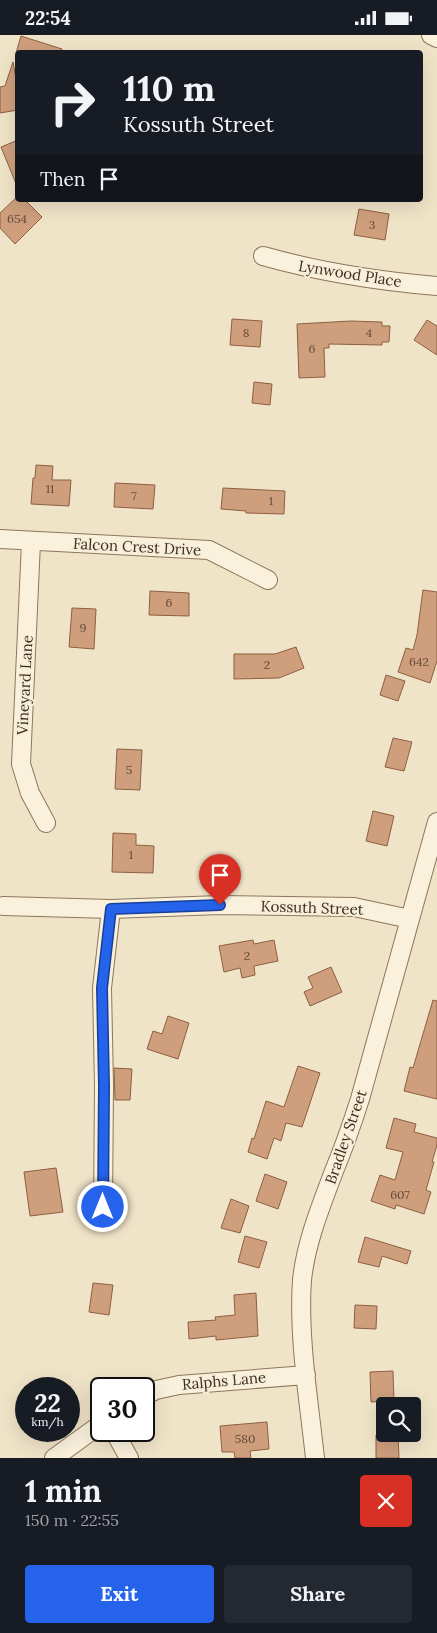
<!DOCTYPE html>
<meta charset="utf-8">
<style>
:root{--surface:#171b24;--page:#242831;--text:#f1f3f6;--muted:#9ea1a6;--accent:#2563eb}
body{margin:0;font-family:Lora,serif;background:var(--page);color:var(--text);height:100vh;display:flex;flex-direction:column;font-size:19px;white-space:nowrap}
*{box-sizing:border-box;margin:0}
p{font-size:16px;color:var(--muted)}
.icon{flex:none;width:28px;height:28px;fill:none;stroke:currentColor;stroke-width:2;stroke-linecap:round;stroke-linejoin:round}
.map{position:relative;height:1423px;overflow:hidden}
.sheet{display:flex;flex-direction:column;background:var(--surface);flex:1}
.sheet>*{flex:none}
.banner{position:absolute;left:15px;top:15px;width:408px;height:152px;border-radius:5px;box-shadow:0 5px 20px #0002;background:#171b24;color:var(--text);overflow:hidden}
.buttons{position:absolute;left:376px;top:1362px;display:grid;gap:10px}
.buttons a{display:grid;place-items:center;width:45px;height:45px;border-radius:5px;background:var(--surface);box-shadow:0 5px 20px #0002;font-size:25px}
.speed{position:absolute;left:15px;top:1342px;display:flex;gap:10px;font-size:25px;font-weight:700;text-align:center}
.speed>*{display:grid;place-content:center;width:65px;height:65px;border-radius:50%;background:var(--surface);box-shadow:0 5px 20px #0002;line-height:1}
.speed small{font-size:12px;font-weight:400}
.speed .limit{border:2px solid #111;border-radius:8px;background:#fff;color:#111}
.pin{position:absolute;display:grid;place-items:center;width:42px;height:42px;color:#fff;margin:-51px -21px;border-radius:50% 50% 50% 0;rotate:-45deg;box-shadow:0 0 5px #0007}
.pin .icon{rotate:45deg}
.me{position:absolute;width:55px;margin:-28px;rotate:0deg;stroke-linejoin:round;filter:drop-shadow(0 0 4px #0008)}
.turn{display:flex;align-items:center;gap:18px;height:105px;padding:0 25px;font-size:22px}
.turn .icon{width:65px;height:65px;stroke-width:2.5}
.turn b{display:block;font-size:35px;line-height:42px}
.then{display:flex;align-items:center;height:48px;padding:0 25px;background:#0003;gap:10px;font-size:19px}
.round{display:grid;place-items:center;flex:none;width:52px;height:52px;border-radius:5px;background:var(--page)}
.overview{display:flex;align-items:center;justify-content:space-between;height:85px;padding:0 25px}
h1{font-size:30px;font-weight:700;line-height:38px}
.action{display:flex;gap:10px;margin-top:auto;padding:10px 25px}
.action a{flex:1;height:58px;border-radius:5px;background:var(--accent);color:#fff;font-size:20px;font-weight:700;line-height:58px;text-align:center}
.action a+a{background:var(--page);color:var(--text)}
.status{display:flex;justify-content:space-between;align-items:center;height:35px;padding:0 25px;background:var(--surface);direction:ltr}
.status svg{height:14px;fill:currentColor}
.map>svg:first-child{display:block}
.building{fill:#cf9f7d;stroke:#8d5f41}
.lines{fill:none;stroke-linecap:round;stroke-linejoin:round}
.minor-casing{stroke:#8d765c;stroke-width:20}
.minor{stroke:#faf1dc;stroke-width:18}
.route-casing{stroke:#184099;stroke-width:12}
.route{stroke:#2563eb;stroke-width:9}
.labels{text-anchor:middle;stroke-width:4;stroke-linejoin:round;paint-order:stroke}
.number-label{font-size:12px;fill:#624a37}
.street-label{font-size:15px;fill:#3d2e20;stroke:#f7eed8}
</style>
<div class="status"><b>22:54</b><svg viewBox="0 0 49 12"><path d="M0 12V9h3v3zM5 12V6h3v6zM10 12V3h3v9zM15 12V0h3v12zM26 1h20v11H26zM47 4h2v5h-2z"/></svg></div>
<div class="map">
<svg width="437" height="1423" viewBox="0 0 437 1423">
<rect width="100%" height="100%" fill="#f0e4c8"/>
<path class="building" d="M 21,1 L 62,14 L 61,18 L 16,18 Z
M 13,27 L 18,55 L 18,75 L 0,78 L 0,52 L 5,51 Z
M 18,105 L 18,151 L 17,151 L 1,112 Z
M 18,161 L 18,165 L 25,165 L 42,182 L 15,209 L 0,193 L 0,178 Z
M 359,174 L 389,179 L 385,205 L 354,200 Z
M 232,284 L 262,286 L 260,312 L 230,310 Z
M 427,285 L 437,291 L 437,320 L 414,305 Z
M 351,286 L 382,287 L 382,291 L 390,291 L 389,307 L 382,307 L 382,310 L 329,309 L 329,313 L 324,313 L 325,342 L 299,343 L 297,289 Z
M 254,347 L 272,349 L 270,370 L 252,368 Z
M 36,430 L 53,431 L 52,445 L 71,445 L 69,471 L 31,469 L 33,443 L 35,443 Z
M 115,448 L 155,450 L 153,474 L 114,472 Z
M 223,453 L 285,456 L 284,479 L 246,478 L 246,476 L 221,474 Z
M 423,555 L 437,557 L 437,626 L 430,648 L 398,637 L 406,613 L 413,615 L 417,600 Z
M 150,556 L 189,558 L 189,581 L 149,580 Z
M 72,573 L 96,574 L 94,614 L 69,612 Z
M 296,612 L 304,633 L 279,643 L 234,644 L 234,619 L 275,619 Z
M 386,640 L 405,646 L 398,666 L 380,660 Z
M 393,703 L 412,707 L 404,736 L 385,732 Z
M 117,714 L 142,715 L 140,755 L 115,754 Z
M 373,776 L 394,781 L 387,811 L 366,806 Z
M 113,798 L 136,799 L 136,810 L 154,811 L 153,838 L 112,837 Z
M 253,905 L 254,909 L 274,905 L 278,926 L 254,931 L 255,940 L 242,943 L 240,933 L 224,937 L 219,911 Z
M 331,932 L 342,957 L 310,971 L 304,957 L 313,953 L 308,942 Z
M 433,965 L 437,966 L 437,1064 L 404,1056 L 410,1032 L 413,1033 Z
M 168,981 L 189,988 L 178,1024 L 147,1014 L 153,996 L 162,999 Z
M 298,1031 L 320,1038 L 302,1092 L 286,1088 L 281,1106 L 274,1103 L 267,1124 L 248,1117 L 252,1103 L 254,1104 L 266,1066 L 284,1072 Z
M 114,1033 L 132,1034 L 130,1065 L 115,1065 Z
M 394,1083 L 416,1089 L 414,1097 L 437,1103 L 437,1110 L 432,1127 L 434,1127 L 426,1155 L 431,1157 L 424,1179 L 396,1170 L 395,1174 L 371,1166 L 380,1140 L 395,1145 L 403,1117 L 386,1113 Z
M 56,1133 L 63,1177 L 30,1181 L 24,1137 Z
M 265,1139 L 287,1147 L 278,1174 L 256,1166 Z
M 231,1164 L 249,1171 L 240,1198 L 221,1193 Z
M 245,1201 L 267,1207 L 259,1233 L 238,1227 Z
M 365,1202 L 411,1216 L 407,1229 L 382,1221 L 379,1232 L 358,1227 Z
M 93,1248 L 113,1250 L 109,1280 L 89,1277 Z
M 256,1258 L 258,1301 L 216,1305 L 216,1301 L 189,1304 L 188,1287 L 216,1285 L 215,1282 L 235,1280 L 234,1260 Z
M 355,1270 L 377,1271 L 376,1294 L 354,1293 Z
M 393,1336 L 394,1366 L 371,1367 L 370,1337 Z
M 267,1387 L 269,1414 L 250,1416 L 251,1423 L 235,1423 L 234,1417 L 222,1417 L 220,1391 Z
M 376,1400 L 398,1400 L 399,1423 L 376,1423 Z"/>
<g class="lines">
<defs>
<path id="minor" d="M 431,0 L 437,3
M 263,221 C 320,237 378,246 437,251
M 0,504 L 209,515 L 268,545
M 31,507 L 21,729 L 30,758 L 46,788
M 3,871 L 111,874 L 220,870 L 354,872 L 410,884
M 103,1172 L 104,1051 L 102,953 L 111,874
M 144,1361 L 156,1355 L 179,1350 L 306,1340
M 114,1396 L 129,1423
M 54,1423 L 101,1389
M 315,1423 C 309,1367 298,1301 302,1245 C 306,1207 321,1171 334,1136 C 344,1112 352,1089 360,1064 L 437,787"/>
</defs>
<use href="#minor" class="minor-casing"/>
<use href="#minor" class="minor"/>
</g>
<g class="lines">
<defs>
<path id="route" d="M 103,1172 L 104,1051 L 102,953 L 111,874 L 220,870"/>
</defs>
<use href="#route" class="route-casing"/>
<use href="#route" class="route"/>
</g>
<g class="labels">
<g class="number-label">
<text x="17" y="188">654</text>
<text x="372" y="194">3</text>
<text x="246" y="302">8</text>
<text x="369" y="302">4</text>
<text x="312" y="318">6</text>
<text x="50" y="458">11</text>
<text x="134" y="465">7</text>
<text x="271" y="470">1</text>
<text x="169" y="572">6</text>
<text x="83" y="597">9</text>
<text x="419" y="631">642</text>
<text x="267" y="634">2</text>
<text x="129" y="739">5</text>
<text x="131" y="824">1</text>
<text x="247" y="925">2</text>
<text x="400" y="1164">607</text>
<text x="245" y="1408">580</text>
</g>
<g class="street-label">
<text transform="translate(350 239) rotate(9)" y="5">Lynwood Place</text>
<text transform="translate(137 512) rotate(3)" y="5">Falcon Crest Drive</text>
<text transform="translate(25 650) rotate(-87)" y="5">Vineyard Lane</text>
<text transform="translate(312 873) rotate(2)" y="5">Kossuth Street</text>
<text transform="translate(346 1102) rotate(-71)" y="5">Bradley Street</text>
<text transform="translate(224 1346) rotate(-5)" y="5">Ralphs Lane</text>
</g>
</g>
</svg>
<div class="buttons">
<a><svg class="icon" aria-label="search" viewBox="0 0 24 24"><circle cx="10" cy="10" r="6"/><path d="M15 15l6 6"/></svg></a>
</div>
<div class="speed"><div>22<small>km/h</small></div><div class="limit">30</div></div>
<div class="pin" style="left:220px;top:870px;background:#d93025"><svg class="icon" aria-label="arrive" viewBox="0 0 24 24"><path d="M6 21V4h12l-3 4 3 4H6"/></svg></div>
<svg class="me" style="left:103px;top:1172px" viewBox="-20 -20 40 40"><circle r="17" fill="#2563eb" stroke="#fff" stroke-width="3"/><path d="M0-11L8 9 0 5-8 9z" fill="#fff"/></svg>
<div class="banner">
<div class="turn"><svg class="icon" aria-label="right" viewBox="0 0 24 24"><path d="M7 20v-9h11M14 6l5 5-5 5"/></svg><div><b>110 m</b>Kossuth Street</div></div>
<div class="then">Then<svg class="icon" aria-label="arrive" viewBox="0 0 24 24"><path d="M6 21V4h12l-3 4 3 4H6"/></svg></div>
</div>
</div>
<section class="sheet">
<div class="overview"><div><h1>1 min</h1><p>150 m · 22:55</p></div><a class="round" style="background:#d93025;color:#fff"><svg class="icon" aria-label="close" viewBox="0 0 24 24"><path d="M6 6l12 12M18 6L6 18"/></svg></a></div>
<div class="action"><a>Exit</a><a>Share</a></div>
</section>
